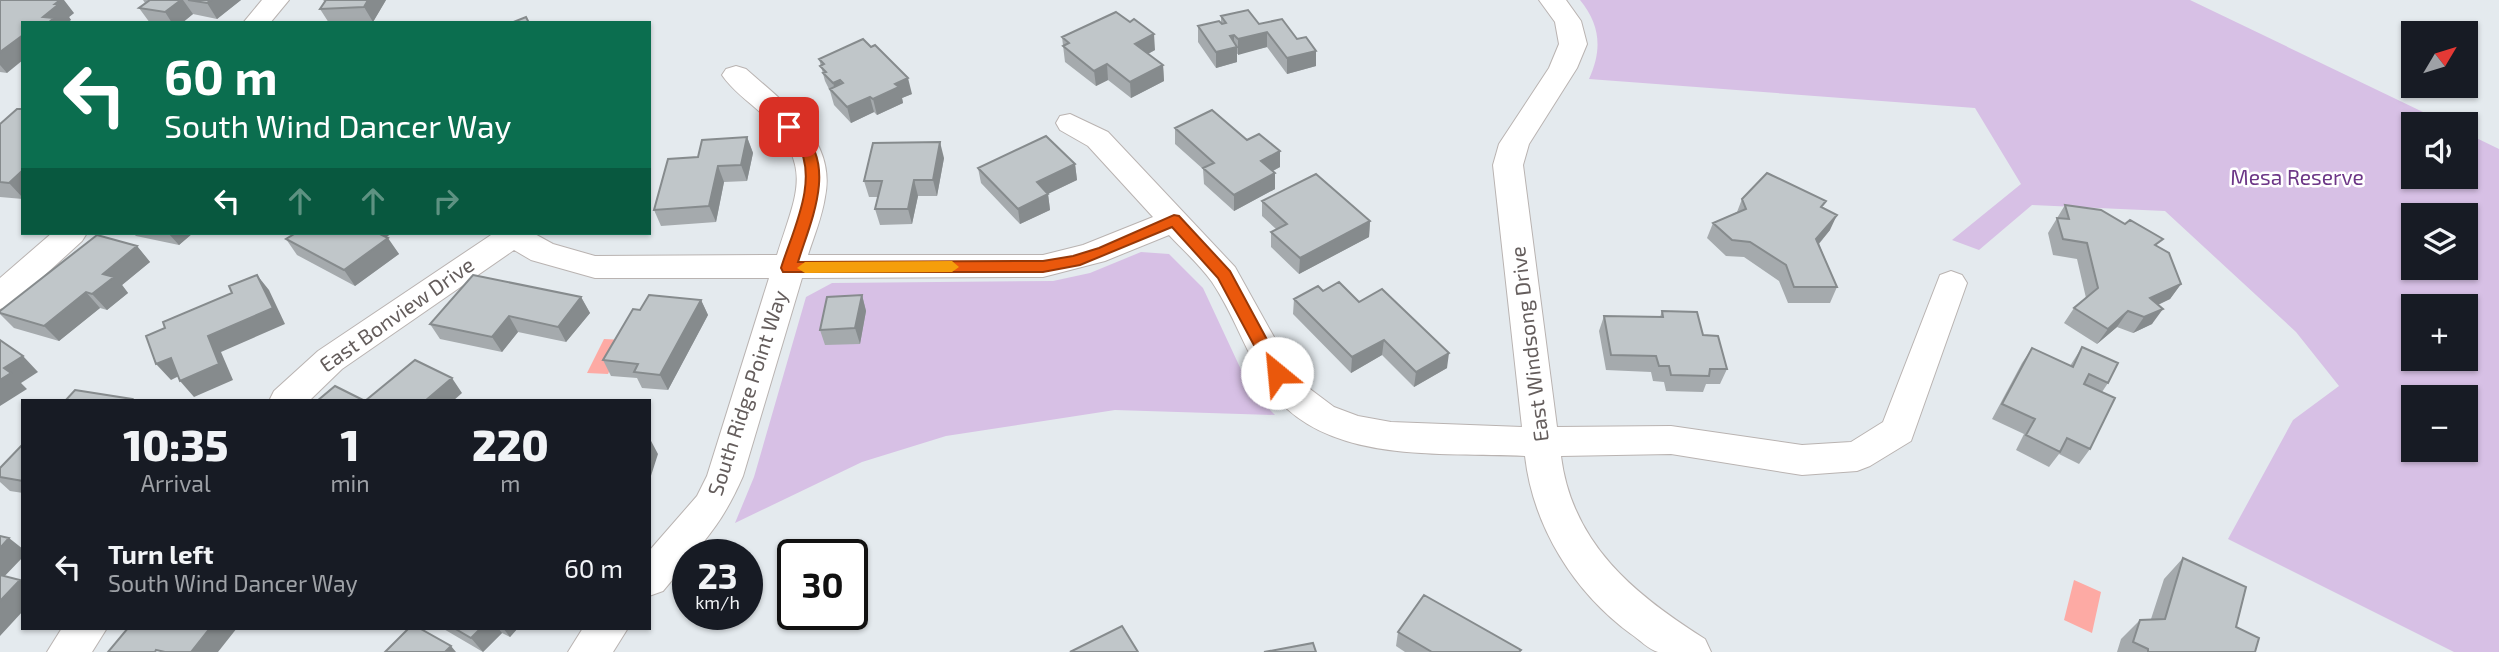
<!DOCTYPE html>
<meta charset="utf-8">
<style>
:root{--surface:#171b24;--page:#20242c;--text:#f1f3f6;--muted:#9ea1a6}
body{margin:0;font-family:"Exo 2",sans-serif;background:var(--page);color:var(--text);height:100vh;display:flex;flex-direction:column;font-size:26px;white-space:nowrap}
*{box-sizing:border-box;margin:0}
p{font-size:23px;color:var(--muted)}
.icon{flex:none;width:38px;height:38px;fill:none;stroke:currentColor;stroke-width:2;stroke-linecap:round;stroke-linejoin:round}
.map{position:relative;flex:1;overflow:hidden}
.panel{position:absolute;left:21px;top:399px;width:630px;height:231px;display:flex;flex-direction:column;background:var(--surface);border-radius:0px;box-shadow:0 2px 5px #0004}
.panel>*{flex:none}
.banner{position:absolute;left:21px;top:21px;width:630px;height:214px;border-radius:0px;box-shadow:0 2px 5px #0004;background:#0b6e4f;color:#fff;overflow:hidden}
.needle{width:46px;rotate:52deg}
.buttons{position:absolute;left:2401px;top:21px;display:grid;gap:14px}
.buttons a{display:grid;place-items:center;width:77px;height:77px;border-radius:0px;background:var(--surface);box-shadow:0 2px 5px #0004;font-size:35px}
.speed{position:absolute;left:672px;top:539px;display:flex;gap:14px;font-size:35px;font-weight:700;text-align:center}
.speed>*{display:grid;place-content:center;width:91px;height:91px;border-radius:50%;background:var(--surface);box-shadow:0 2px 5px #0004;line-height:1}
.speed small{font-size:18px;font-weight:400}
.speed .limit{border:4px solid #111;border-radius:10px;background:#fff;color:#111}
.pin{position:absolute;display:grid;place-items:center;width:60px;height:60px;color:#fff;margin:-30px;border-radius:14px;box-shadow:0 4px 10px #0006}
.me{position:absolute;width:77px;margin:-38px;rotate:332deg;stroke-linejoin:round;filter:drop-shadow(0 0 5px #0008)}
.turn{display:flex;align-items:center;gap:24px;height:147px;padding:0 28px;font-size:32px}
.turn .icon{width:91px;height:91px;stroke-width:2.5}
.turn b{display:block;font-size:49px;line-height:60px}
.lanes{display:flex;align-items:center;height:66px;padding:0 28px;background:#0003;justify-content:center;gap:35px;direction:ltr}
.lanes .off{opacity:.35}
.eta{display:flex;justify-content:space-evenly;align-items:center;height:119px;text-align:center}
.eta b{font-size:42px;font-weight:800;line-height:49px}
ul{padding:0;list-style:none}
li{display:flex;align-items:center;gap:21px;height:98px;padding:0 28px}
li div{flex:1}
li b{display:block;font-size:26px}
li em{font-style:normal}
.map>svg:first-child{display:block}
.green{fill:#d7c0e5;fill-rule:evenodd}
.water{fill:#fdaaa4}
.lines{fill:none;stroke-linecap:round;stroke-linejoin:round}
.minor-casing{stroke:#b9b3b1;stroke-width:2}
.minor{fill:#fff;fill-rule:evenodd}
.wall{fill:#a5aaad}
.shaded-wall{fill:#868b8d}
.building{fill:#c0c6c9;stroke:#868b8d;stroke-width:2}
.route{fill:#ea580c;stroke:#983908;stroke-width:2}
.slow{fill:#f59e0b}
.labels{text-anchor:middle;stroke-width:5;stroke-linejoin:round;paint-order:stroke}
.park-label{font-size:21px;fill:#6d3787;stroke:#fff}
.street-label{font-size:21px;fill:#645d5c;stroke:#fff}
</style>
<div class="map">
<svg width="2499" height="652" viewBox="0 0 2499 652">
<rect width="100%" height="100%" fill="#e4eaee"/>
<path class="green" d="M 1580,0 L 2190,0 L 2448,124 L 2413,124 L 2413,177 L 2466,177 L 2466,133 L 2499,149 L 2499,652 L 2454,652 L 2228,539 L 2293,420 L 2339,386 L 2296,332 L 2165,211 L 2032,205 L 1979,250 L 1952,240 L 2021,184 L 1975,108 L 1589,79 C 1602,50 1601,26 1580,0 ZM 2413,215 L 2466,215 L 2466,268 L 2413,268 ZM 2413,306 L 2466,306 L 2466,359 L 2413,359 ZM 2413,397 L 2466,397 L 2466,450 L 2413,450 Z
M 1141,252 L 1169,254 L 1203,288 L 1251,391 L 1275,415 L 1115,410 L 946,436 L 862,462 L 735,523 L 754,477 L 806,297 L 832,283 L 1053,281 L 1090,273 Z"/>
<path class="water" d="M 604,339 L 624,340 L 608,374 L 587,373 Z
M 2074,580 L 2101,592 L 2092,633 L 2064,620 Z"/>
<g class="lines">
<defs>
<path id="minor" d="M 262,0 L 289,0 L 270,23 L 243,23 Z
M 1539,0 L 1566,0 L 1581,21 L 1587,44 L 1577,68 L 1529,144 L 1523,165 L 1557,427 L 1671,426 L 1802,445 L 1851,442 L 1883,422 L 1940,275 L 1951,271 L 1962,275 L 1967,283 L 1911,441 L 1870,466 L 1857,471 L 1802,475 L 1671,454 L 1561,456 C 1572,544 1635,595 1705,639 L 1711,652 C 1695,652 1673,652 1658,652 C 1649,650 1639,639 1631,634 C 1574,592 1533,527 1525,456 C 1439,452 1316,466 1265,382 C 1245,350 1233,313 1212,282 C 1200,265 1183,250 1169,235 L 1105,261 L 1043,277 L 802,278 L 743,476 C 728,510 717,526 693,555 L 688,555 L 688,561 L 663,591 L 649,596 L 649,551 L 697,496 L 707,476 L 769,278 L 595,278 L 531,260 L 514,250 L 342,369 L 309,401 L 269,401 L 274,391 L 318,351 L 494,233 L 533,233 L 553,244 L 595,256 L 777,255 C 797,191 815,166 761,113 C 748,101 732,90 722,75 L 726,69 L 736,66 L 746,69 C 784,103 837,139 825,197 C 822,217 814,236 808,255 L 1043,255 L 1083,245 L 1153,217 L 1088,146 L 1060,130 L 1056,123 L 1060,116 L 1070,114 L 1108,132 L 1235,267 L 1289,364 L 1306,386 L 1334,407 L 1358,416 L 1391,422 L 1522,427 L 1493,165 L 1499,144 L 1549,68 L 1559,44 L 1555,22 Z
M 52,233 L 87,233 L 82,241 L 12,305 L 0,309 L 0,278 Z
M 62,628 L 107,628 L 92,652 L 47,652 Z
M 583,628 L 628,628 L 613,652 L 568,652 Z"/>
</defs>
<use href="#minor" class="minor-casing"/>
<use href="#minor" class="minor"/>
</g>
<path class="wall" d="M 0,0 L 74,13 L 69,17 L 71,20 L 23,23 L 7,73 L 0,72 Z
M 143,0 L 241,0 L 217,19 L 193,14 L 182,23 L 150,23 L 139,8 L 145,3 Z
M 323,0 L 386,0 L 373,22 L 329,23 L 320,9 L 325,2 Z
M 1221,16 L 1259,24 L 1297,39 L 1316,51 L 1316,66 L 1287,74 L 1267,47 L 1237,54 L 1237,62 L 1216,68 L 1198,42 L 1198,26 L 1221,23 Z
M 1062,37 L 1155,50 L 1148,54 L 1163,65 L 1164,81 L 1131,98 L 1108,80 L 1096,86 L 1065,62 Z
M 819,59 L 912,94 L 902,98 L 903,103 L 877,115 L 874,112 L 851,123 L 834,105 L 830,91 L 825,81 Z
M 23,109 L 23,199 L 0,197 L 0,124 Z
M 1175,128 L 1280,167 L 1273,171 L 1275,173 L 1275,189 L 1234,211 L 1204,184 L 1203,169 L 1175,144 Z
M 747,137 L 753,153 L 747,181 L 724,182 L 716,222 L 661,226 L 654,210 L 698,157 Z
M 944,158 L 937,196 L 918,196 L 912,224 L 880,225 L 875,209 L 878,197 L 869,197 L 864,181 Z
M 1075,164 L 1077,180 L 1048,194 L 1050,210 L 1020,224 L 981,183 L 978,168 Z
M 1742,199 L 1823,208 L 1830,230 L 1819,244 L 1837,287 L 1830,303 L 1788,303 L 1779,281 L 1744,257 L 1726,256 L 1707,238 L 1713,223 L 1737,212 Z
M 1262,201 L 1370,221 L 1369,237 L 1299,274 L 1271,247 L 1271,232 L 1276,229 L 1262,216 Z
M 2065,205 L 2158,247 L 2181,284 L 2170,299 L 2158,305 L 2152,324 L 2133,333 L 2117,327 L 2097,344 L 2064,323 L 2074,308 L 2086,298 L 2077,259 L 2053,255 L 2048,233 Z
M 133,233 L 193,233 L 179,245 L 136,236 Z
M 296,233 L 392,233 L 386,237 L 399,254 L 355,286 L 297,255 L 286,239 Z
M 137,246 L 150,262 L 122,285 L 128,293 L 107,310 L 100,308 L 59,341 L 14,328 L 0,314 L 0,311 Z
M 1323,291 L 1359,302 L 1447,368 L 1414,387 L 1382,355 L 1351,373 L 1293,314 L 1294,299 Z
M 862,295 L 866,311 L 860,344 L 825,345 L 820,330 Z
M 581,297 L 590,313 L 566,342 L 518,332 L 502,352 L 440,339 L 430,324 Z
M 701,300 L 708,315 L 668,390 L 642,388 L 637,378 L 611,376 L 603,360 L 640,310 Z
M 1662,311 L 1703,335 L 1727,369 L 1720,384 L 1706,384 L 1703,392 L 1666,391 L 1664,382 L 1653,381 L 1651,372 L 1606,370 L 1599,331 L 1604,316 L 1660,317 Z
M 2082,347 L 2108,383 L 2102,392 L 2090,449 L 2079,464 L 2059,454 L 2049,467 L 2016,450 L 2024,434 L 1992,419 L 2022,363 L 2032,348 L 2070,366 Z
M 23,444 L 23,493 L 10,491 L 0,482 L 0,468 Z
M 2183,558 L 2236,627 L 2255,652 L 2117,652 L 2121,639 L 2140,620 L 2151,619 L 2164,579 Z
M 442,628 L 518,628 L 510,637 L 502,633 L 483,652 Z
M 1398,632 L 1521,650 L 1520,652 L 1405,652 L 1396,646 Z"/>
<path class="shaded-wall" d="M 60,0 L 64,0 L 74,13 L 69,17 L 71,20 L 67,23 L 47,23 L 43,17 Z
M 181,0 L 183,0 L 193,14 L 182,23 L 172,23 L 165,12 Z
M 211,0 L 241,0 L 217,19 L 207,3 Z
M 368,0 L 386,0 L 373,22 L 364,7 Z
M 1267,32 L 1267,47 L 1238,55 L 1238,39 Z
M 1154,34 L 1155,50 L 1136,60 L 1135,44 Z
M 23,35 L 23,60 L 7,73 L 0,65 L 0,52 Z
M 1234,35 L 1234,47 L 1237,47 L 1237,62 L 1216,68 L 1216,52 L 1230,36 Z
M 1316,51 L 1316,66 L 1287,74 L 1287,58 Z
M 1107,64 L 1108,80 L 1096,86 L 1094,71 Z
M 1163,65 L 1164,81 L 1131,98 L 1130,82 Z
M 908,78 L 912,94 L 902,98 L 903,103 L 877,115 L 873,99 L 895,84 Z
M 840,80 L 844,96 L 837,97 L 833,83 Z
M 870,97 L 874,112 L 851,123 L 847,107 Z
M 747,137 L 753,153 L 747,181 L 741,165 Z
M 940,142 L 944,158 L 937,196 L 933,180 Z
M 1280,151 L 1280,167 L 1261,177 L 1261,161 Z
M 1075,164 L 1077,180 L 1039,198 L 1037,182 Z
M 718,166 L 724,182 L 716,222 L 709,206 Z
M 23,170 L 23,198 L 9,183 Z
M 1275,173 L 1275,189 L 1234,211 L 1234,195 Z
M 914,180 L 918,196 L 912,224 L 908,209 Z
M 1048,194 L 1050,210 L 1020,224 L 1018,209 Z
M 1837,215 L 1830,230 L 1810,254 L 1816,239 Z
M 1370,221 L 1369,237 L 1299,274 L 1300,258 Z
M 168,233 L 193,233 L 179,245 Z
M 371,233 L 392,233 L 378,243 Z
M 388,238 L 399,254 L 355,286 L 344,270 Z
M 137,246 L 150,262 L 122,285 L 128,293 L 107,310 L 92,294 L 103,274 Z
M 257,275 L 269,290 L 285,324 L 221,352 L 233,380 L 194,397 L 180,381 L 208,336 Z
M 2181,284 L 2170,299 L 2138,314 L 2150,298 Z
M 86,292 L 100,308 L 59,341 L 44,326 Z
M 862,295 L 866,311 L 860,344 L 855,328 Z
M 581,297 L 590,313 L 566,342 L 558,327 Z
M 701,300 L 708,315 L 668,390 L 660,375 Z
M 2163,309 L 2152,324 L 2133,333 L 2144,317 Z
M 2128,311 L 2117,327 L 2097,344 L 2108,329 Z
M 509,316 L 518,332 L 502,352 L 492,337 Z
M 1384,340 L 1382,355 L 1351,373 L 1352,357 Z
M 1449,353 L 1447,368 L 1414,387 L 1416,372 Z
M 23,356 L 38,372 L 21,383 L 27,389 L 0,406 L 0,380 L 4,368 Z
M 171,358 L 185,373 L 171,380 L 156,364 Z
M 452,378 L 462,393 L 453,401 L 425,401 Z
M 650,439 L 658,454 L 649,482 L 649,442 Z
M 9,538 L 23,549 L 23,557 L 0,581 L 0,548 Z
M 20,580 L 23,582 L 23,611 L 0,636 L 0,601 Z
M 210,628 L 237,628 L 218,652 L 191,652 Z
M 481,628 L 498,628 L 502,633 L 483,652 L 471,638 Z
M 503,628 L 518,628 L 510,637 Z
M 451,646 L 456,652 L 445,652 Z"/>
<path class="building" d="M 0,0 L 60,0 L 55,4 L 59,4 L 43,17 L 54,18 L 48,23 L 23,23 L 23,35 L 0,52 Z
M 150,0 L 181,0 L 165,12 L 139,8 Z
M 188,0 L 211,0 L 207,3 Z
M 326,0 L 368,0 L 364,7 L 320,9 Z
M 1248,10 L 1259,24 L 1282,19 L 1297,39 L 1306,37 L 1316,51 L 1287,58 L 1267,32 L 1238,39 L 1234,35 L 1230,36 L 1237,47 L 1216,52 L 1198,26 L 1219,21 L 1222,24 L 1226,23 L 1221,16 Z
M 1116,12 L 1130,22 L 1134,19 L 1154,34 L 1135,44 L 1163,65 L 1130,82 L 1107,64 L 1094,71 L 1063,46 L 1069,43 L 1062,37 Z
M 526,17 L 529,23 L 511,23 Z
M 863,39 L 871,47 L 875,45 L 908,78 L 895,84 L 899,87 L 873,99 L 870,97 L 847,107 L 830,89 L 843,83 L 840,80 L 833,83 L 823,73 L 826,72 L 820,66 L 824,64 L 819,59 Z
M 17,109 L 23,109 L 23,170 L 9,183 L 0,182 L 0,124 Z
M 1212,110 L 1247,140 L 1259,134 L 1280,151 L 1261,161 L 1275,173 L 1234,195 L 1203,168 L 1214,163 L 1175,128 Z
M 1046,136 L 1075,164 L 1037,182 L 1048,194 L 1018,209 L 978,168 Z
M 747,137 L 741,165 L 718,166 L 709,206 L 654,210 L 668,159 L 698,157 L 702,140 Z
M 940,142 L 933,180 L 914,180 L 908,209 L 875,209 L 882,181 L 864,181 L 873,143 Z
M 1767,173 L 1826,201 L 1821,207 L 1837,215 L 1816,239 L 1837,287 L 1794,287 L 1786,265 L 1750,242 L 1732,240 L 1713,223 L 1746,209 L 1742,199 Z
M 1316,174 L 1370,221 L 1300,258 L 1271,232 L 1287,224 L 1262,201 Z
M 2065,205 L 2101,210 L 2125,224 L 2130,220 L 2163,239 L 2155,245 L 2169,253 L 2181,284 L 2150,298 L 2163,309 L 2144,317 L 2128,311 L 2108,329 L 2074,308 L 2098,288 L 2087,243 L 2063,239 L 2057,218 L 2069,219 Z
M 296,233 L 378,233 L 388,238 L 344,270 L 286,239 Z
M 97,235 L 137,246 L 103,274 L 114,277 L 92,294 L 86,292 L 44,326 L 0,313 L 0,311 Z
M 257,275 L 273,308 L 208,336 L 219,364 L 180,381 L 171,358 L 156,364 L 146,336 L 165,328 L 163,322 L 232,293 L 229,286 Z
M 473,275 L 581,297 L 558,327 L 509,316 L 492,337 L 430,324 Z
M 1339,282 L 1359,302 L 1382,289 L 1449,353 L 1416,372 L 1384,340 L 1352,357 L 1294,299 L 1318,286 L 1323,291 Z
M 649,295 L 701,300 L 660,375 L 634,372 L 638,364 L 603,360 L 633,309 L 640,310 Z
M 862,295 L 855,328 L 820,330 L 827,297 Z
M 1662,311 L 1697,312 L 1703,335 L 1718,336 L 1727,369 L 1710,369 L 1709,376 L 1671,375 L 1669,366 L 1659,366 L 1656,356 L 1611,355 L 1604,316 L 1663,317 Z
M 0,340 L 23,356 L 4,368 L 11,373 L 0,380 Z
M 2082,347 L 2118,363 L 2108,383 L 2089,374 L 2084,384 L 2115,398 L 2090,449 L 2067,438 L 2060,452 L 2026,435 L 2035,419 L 2002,404 L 2032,348 L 2073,367 Z
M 415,360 L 452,378 L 425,401 L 365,401 Z
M 335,386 L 365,401 L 317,401 Z
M 75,390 L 132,399 L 130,401 L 65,401 Z
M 23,444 L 23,481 L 0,477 L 0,468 Z
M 0,536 L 9,538 L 0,548 Z
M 2183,558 L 2246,587 L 2236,627 L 2259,638 L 2255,652 L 2148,652 L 2148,649 L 2133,642 L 2140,620 L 2165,619 Z
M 0,575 L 20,580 L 0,601 Z
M 1424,595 L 1521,650 L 1519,652 L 1432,652 L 1398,632 Z
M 1122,626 L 1138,652 L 1070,652 Z
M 128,628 L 210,628 L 191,652 L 165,652 L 156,650 L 155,652 L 108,652 Z
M 409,628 L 419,628 L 451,646 L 445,652 L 385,652 Z
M 454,628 L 481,628 L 471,638 Z
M 1313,643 L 1316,652 L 1264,652 Z"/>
<path class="route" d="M 789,122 C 795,124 797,127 802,132 C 837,167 810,223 798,262 L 1043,261 L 1073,256 L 1099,248 L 1174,215 L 1179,216 L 1230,271 L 1285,373 L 1283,377 L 1271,377 L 1218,278 L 1172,227 L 1080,265 L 1043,272 L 783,272 L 781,268 C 792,232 820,179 797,143 C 793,137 786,133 782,127 Z"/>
<path class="slow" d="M 952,261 L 959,267 L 952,272 L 805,273 L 797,268 L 805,262 Z"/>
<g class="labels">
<g class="park-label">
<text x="2297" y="185">Mesa Reserve</text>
</g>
<g class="street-label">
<text transform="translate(397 315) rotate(-35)" y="7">East Bonview Drive</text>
<text transform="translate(1530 344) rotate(-97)" y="7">East Windsong Drive</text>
<text transform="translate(748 393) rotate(-72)" y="7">South Ridge Point Way</text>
</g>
</g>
</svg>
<div class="buttons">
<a><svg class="needle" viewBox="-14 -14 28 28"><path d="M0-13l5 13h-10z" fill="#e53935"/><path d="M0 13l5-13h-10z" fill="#9ea1a6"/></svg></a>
<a><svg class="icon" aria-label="sound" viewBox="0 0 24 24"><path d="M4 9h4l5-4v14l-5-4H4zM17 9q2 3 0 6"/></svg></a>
<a><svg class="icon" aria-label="layers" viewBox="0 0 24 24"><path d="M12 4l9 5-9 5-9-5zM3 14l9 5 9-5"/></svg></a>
<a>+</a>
<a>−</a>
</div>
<div class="speed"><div>23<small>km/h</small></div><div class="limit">30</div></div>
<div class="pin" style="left:789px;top:127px;background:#d93025"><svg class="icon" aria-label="arrive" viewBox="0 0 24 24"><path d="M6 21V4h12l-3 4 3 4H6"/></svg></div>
<svg class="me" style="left:1277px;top:373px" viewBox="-20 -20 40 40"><circle r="19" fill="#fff"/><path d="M0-13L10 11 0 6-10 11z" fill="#ea580c"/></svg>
<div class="banner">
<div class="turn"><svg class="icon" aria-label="left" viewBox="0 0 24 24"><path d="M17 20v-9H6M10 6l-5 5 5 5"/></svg><div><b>60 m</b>South Wind Dancer Way</div></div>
<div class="lanes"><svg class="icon" aria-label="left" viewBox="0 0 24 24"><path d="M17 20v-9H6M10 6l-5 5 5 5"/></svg><svg class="icon off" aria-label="ahead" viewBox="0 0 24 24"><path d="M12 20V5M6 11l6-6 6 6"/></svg><svg class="icon off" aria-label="ahead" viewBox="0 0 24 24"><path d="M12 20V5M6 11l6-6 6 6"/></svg><svg class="icon off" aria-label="right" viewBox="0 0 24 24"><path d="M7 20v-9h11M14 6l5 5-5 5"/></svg></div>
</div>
<section class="panel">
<div class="eta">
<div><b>10:35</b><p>Arrival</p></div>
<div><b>1</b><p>min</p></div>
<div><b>220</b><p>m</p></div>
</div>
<ul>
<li><svg class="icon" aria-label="left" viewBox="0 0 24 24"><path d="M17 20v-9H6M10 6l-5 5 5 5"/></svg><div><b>Turn left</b><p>South Wind Dancer Way</p></div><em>60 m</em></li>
</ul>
</section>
</div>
